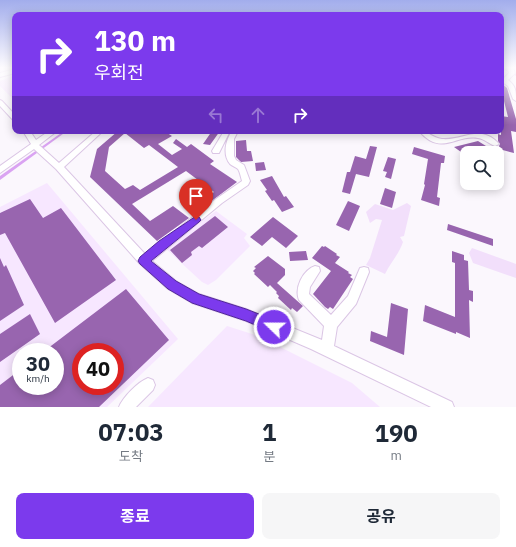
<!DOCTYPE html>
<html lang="ko">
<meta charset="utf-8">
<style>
:root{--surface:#fff;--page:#f6f6f7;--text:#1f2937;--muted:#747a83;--accent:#7c3aed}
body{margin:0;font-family:"IBM Plex Sans","Noto Sans KR",sans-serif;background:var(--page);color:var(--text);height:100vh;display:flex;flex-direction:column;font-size:15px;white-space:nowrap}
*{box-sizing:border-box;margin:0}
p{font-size:13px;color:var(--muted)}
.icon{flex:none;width:22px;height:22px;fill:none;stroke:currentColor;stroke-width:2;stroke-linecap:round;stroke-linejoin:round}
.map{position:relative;height:407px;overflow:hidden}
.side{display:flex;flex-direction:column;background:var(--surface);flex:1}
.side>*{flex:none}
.hud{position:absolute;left:12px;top:12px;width:492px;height:122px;border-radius:8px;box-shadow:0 2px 10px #0003;background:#7c3aed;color:#fff;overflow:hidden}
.buttons{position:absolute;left:460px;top:146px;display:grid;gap:8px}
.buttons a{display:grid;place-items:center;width:44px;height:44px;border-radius:8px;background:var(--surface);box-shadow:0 2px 10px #0003;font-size:20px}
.speed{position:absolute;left:12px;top:343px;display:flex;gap:8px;font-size:20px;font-weight:700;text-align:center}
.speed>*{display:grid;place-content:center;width:52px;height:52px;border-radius:50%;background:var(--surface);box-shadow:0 2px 10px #0003;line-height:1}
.speed small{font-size:10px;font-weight:400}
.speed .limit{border:6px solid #d22;background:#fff;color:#111}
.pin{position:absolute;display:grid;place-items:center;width:34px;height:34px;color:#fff;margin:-41px -17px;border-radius:50% 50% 50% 0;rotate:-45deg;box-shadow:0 0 4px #0007}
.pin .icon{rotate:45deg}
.me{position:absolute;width:44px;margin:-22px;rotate:292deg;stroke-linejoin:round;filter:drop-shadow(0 0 3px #0008)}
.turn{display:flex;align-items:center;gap:14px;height:84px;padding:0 16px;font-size:18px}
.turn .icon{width:52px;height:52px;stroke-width:2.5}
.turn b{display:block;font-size:28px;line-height:34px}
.lanes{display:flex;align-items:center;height:38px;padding:0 16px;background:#0003;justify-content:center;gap:20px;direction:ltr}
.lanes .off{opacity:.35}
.eta{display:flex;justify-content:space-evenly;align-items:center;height:68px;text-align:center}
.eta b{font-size:24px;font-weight:700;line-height:28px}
.action{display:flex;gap:8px;margin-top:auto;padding:8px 16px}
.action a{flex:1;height:46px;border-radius:8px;background:var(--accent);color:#fff;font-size:16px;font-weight:700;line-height:46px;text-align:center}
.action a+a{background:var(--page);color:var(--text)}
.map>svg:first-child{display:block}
.built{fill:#f7e7ff;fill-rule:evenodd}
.green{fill:#f2dffb}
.water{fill:#daa3f2}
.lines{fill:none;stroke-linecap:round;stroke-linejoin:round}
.stream{stroke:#daa3f2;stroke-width:1.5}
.building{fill:#9865af;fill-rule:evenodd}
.minor-casing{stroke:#dbc6e5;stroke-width:2}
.minor{fill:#fff;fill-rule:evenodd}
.route{fill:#7c3aed;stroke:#51269a}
</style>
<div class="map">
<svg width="516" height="407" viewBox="0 0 516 407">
<rect width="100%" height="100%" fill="#fbf7fd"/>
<path class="built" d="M 15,75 L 15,101 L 0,86 L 0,81 Z
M 47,183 L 178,339 L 107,407 L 0,407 L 0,207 ZM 21,352 L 55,352 L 55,386 L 21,386 ZM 81,352 L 115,352 L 115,386 L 81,386 Z
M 216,211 L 247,234 L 244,238 L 250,246 L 216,280 L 208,285 L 202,282 L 165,248 Z
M 227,326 L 258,336 L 352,383 L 380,407 L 148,407 Z"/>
<path class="green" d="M 407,203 L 411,206 L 404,236 L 400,237 L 403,242 C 399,254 391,262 385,274 L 366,265 L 370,258 L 382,220 L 376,219 L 370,223 L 366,212 L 375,204 L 393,210 Z
M 472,248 L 516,264 L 516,278 L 473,263 L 469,253 Z"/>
<path class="water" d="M 64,131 L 67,131 L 0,180 L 0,176 Z"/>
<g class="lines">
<path class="stream" d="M 502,68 L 516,75"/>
</g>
<path class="building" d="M 501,83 L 507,88 L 516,119 L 516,132 L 511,131 L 514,153 L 499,149 L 499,146 L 500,144 L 498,141 L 498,134 L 501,135 L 501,116 L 508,117 L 501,89 Z
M 118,131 L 164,131 L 172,136 L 158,144 L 172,155 L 182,149 L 173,143 L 176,139 L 187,147 L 191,144 L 214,161 L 210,164 L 237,182 L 201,209 L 195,205 L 214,192 L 186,171 L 132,204 L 150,221 L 173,206 L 189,218 L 157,241 L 90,177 L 97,149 ZM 125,133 L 144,148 L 149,145 L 178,167 L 140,190 L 133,185 L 125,189 L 105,171 L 109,147 Z
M 212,131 L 220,131 L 210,145 L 203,144 Z
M 246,140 L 247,151 L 251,151 L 253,161 L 241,162 L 236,157 L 236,141 Z
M 478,141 L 486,146 L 461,152 L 454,147 Z
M 370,146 L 377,147 L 369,177 L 356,174 L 350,194 L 342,192 L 347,172 L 350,172 L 355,156 L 366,159 Z
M 414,147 L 445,156 L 444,163 L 441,163 L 437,197 L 440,198 L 439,206 L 421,200 L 425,185 L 424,184 L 428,159 L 412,154 Z
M 388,157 L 396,159 L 391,179 L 385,177 L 387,172 L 383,171 Z
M 264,162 L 266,170 L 256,171 L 255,163 Z
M 272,176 L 284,197 L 286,196 L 294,207 L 282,212 L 274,200 L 272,201 L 265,191 L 267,190 L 260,180 Z
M 385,188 L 396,192 L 392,208 L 380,204 Z
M 30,199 L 43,218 L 61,208 L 116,280 L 55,323 L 5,233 L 0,235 L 0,213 Z
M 348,201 L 360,206 L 349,231 L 336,225 Z
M 215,216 L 228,227 L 202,248 L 199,246 L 191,252 L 192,255 L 182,263 L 170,250 Z
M 273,217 L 298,236 L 286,248 L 272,237 L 262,246 L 250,237 Z
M 448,224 L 493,239 L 493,246 L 447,230 Z
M 322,246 L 324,247 L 325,246 L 337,254 L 336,255 L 340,257 L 335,263 L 349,272 L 348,273 L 352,275 L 350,277 L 353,279 L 333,309 L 330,307 L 328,309 L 325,307 L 313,294 L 331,271 L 312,258 Z
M 306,251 L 308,260 L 290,261 L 289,252 Z
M 452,251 L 464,255 L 464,260 L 468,261 L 469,290 L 473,291 L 473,302 L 469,300 L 470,338 L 456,332 L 456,334 L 423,321 L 425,305 L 455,317 L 455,263 L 452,262 Z
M 268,256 L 285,269 L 285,275 L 277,283 L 303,306 L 297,312 L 292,308 L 291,310 L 278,298 L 279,296 L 276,293 L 277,292 L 270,285 L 268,287 L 254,274 L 255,273 L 253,271 L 256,268 L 254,267 Z
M 0,258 L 4,267 L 6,265 L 24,305 L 0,321 Z
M 126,289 L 169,340 L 99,407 L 0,407 L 0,385 L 21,369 L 21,386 L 55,386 L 55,352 L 43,352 ZM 81,352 L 115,352 L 115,386 L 81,386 Z
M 391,303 L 408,309 L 404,355 L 370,341 L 371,331 L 387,337 Z
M 30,314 L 40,334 L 0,362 L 0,334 Z"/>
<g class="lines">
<defs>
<path id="minor" d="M 507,68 L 513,68 L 515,73 L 508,80 C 516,86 516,91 516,101 L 513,99 L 508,86 L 501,81 L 501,76 L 504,78 L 509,73 Z
M 15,69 L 15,73 L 0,77 L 0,73 Z
M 0,100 L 2,101 L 15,115 L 15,121 L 13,120 L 0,106 Z
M 23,131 L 30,131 L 36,140 L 49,131 L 57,131 L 39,145 L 59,163 L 96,131 L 103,131 L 64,167 L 145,254 L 216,199 L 242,181 C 241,178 240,172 238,169 C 236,167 232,166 230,164 C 222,154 226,140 232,131 L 238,131 L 234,139 L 234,156 L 236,160 L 244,165 L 250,181 L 248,185 L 222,203 L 152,261 L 176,281 L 199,294 L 246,309 L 322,340 L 324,326 L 299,300 C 294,288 303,270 315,266 L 319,267 L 320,271 L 310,287 L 309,294 L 331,315 L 348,296 L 360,268 L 364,267 L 368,268 L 369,272 L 356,304 L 337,327 L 334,346 L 452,402 L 454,407 L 431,407 L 311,349 L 246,321 L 192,303 L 168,289 L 140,264 L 56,169 L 34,149 L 0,173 L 0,166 L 31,144 Z
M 224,131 L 230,131 L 219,153 L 213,153 L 212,151 Z
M 419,131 C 429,131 432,138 442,139 C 463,141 480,123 499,144 L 495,146 C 489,144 485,139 478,138 C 455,134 442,157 419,131 Z
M 148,378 L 153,380 L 155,385 L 153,390 L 136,407 L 119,407 C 123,397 138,382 148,378 Z"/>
</defs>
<use href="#minor" class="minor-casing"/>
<use href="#minor" class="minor"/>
</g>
<linearGradient id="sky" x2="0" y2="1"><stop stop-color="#a2adec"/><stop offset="0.54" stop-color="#fdfbfe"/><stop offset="1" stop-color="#fdfbfe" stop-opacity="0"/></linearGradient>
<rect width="516" height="125" fill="url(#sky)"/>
<path class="route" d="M 196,216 L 199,217 L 201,220 L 199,222 L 151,261 L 176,281 L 199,294 L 246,309 L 279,322 L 280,327 L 279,331 L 274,333 L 246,321 L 192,303 L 168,289 L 140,264 L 138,261 L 140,257 L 159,241 Z"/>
</svg>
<div class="buttons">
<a><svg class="icon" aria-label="search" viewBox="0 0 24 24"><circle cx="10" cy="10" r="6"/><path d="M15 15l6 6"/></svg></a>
</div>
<div class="speed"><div>30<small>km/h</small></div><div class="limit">40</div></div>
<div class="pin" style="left:196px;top:220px;background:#d93025"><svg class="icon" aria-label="arrive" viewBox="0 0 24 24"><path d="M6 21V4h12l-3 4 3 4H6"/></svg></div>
<svg class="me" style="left:274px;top:327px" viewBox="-20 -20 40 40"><circle r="17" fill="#7c3aed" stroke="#fff" stroke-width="3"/><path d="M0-11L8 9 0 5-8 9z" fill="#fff"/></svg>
<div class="hud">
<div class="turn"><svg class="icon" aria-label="right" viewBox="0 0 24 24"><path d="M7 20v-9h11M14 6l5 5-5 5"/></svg><div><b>130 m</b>우회전</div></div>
<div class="lanes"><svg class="icon off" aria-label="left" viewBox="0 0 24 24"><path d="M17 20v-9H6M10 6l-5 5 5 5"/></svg><svg class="icon off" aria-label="ahead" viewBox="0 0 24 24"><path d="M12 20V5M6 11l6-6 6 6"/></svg><svg class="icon" aria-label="right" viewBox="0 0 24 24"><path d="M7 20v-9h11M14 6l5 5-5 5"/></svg></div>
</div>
</div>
<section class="side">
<div class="eta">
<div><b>07:03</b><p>도착</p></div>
<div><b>1</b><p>분</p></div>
<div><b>190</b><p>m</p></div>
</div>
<div class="action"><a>종료</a><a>공유</a></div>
</section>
